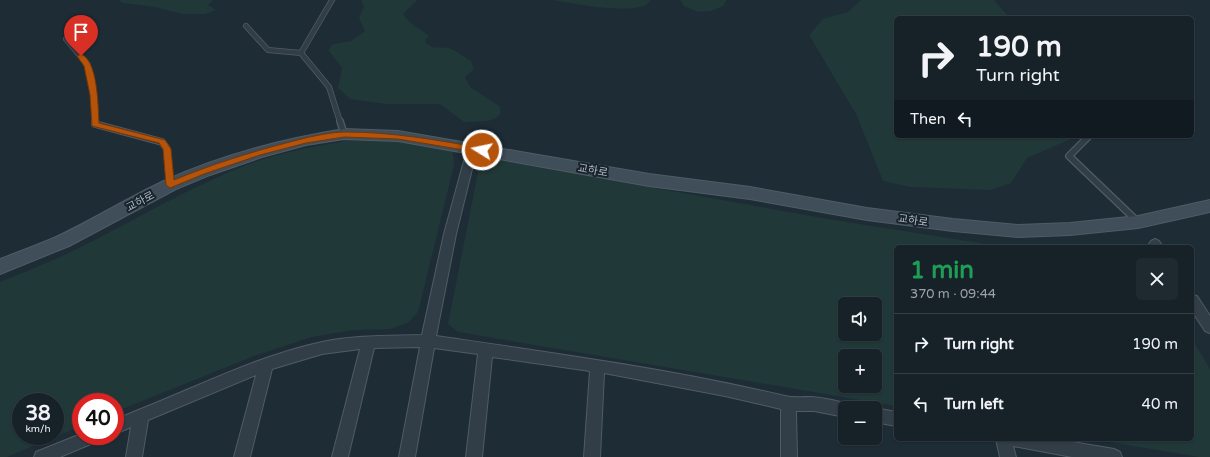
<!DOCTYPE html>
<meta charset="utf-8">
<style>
:root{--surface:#162128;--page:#1f2930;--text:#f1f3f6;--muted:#9ea3a8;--line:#353e45}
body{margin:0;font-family:"Varela Round","Noto Sans KR",sans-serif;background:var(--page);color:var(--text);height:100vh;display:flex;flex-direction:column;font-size:15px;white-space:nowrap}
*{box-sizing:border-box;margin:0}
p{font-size:13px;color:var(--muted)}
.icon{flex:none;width:22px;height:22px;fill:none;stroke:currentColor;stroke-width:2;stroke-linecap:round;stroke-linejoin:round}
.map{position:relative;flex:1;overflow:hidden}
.sheet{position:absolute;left:894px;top:245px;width:300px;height:196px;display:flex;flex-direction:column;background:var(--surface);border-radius:6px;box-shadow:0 1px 3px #0004,0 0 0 1px var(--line)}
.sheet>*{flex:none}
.hud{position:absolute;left:894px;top:16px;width:300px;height:122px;border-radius:6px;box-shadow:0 1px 3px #0004,0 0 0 1px var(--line);background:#162128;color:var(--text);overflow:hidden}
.tools{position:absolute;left:838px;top:297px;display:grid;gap:8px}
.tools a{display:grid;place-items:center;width:44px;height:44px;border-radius:6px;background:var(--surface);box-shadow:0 1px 3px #0004,0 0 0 1px var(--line);font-size:20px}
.speed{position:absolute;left:12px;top:393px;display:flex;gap:8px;font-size:20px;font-weight:700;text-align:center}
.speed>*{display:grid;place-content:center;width:52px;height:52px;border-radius:50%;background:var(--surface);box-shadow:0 1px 3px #0004,0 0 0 1px var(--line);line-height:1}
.speed small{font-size:10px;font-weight:400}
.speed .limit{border:6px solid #d22;background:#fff;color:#111}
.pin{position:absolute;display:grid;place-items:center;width:34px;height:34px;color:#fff;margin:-41px -17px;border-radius:50% 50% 50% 0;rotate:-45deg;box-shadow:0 0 4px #0007}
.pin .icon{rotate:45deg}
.me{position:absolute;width:44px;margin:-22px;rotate:280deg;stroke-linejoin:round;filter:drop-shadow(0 0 3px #0008)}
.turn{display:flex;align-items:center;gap:14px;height:84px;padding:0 16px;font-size:18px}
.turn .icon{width:52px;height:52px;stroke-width:2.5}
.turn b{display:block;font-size:28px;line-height:34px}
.then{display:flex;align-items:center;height:38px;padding:0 16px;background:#0003;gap:8px;font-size:15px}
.round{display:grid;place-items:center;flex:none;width:42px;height:42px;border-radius:6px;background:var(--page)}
.overview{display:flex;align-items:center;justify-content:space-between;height:68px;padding:0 16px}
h1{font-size:24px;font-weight:700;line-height:30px;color:#1e9e55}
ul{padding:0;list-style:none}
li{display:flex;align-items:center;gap:12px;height:60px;padding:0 16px;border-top:1px solid var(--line)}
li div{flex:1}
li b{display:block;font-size:15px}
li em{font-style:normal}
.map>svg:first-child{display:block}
.green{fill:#203837;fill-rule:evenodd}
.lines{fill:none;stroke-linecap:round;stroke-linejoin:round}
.lane-far1-casing{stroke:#4f5c65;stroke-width:6}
.lane-casing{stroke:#4f5c65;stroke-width:8}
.street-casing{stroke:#4f5c65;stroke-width:2}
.secondary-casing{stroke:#4f5c65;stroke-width:2}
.lane-far1{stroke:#323e47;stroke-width:4.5}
.lane{stroke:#323e47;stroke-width:5.5}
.street{fill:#323e47;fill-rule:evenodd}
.secondary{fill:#404e5a;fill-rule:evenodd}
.route{fill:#b45309;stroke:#753606}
.labels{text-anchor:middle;stroke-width:4;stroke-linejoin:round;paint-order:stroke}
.street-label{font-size:11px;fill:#abb9c4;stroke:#18232b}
</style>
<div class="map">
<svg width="1210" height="457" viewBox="0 0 1210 457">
<rect width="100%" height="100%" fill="#1e2c36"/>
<path class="green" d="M 119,0 L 213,0 L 208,5 L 216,10 L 205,14 L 182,14 L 155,7 L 123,3 Z
M 362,0 L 417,0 L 403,14 C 411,26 418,27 429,36 L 425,41 C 432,51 439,46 448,48 C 456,50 464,57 471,61 L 474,69 L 465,77 L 470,87 L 499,106 L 501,113 L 496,118 L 487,121 L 464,122 L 440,104 L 386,104 L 350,99 L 338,88 L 342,68 L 328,50 L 333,44 L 351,41 L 365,31 L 359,18 L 364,6 L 361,1 Z
M 553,0 L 651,0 C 649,2 646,5 644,6 C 623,13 575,4 553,0 Z
M 680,0 L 726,0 L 723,6 L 711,11 L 698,12 L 684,6 Z
M 861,0 L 994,0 L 1010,18 L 896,18 L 896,136 L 1078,136 L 1027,158 L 1011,183 L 991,190 L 910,187 L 883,181 L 856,114 L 809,35 L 823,19 L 848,12 Z
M 351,140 L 395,141 L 447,149 L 453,152 L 454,165 L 418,312 L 409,322 L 391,329 L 354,330 L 312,337 L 254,356 L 115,412 L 115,402 L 81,402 L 81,426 L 7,457 L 0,457 L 0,282 C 33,269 66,255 97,239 C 146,213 194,186 244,166 C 279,152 314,147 351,140 ZM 21,402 L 55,402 L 55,436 L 21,436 Z
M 481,157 L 834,220 L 1005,247 L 896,247 L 896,406 L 458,332 L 448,324 ZM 845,304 L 875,304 L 875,334 L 845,334 ZM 845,356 L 875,356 L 875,386 L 845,386 Z
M 1192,339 L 1210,369 L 1210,457 L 1199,457 L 1092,439 L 1192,439 Z"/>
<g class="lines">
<defs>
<path id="lane-far1" d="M 332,0 L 301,53 L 329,87 L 340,122
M 246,26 L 268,50 L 301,53
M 66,39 L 88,65 L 93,95 L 95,122"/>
<path id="lane" d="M 95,121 L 95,124 L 162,142 L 167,149 L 170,185
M 340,121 L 344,134
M 1089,136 L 1069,156 L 1137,221"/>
<path id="street" d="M 469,157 L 473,158 L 474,161 L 456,234 L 436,336 C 553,353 670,369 785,396 C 793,398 803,397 812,397 C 824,398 839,401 850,405 L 852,408 L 845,408 L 845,417 L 814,411 L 796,411 L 797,457 L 781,457 L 781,409 L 725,396 L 604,373 L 600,457 L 584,457 L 590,371 L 492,357 L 482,457 L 466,457 L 478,354 L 434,348 L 415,457 L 399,457 L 420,347 L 374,348 L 348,457 L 332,457 L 360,349 L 322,354 L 272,369 L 250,457 L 234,457 L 256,375 L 148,420 L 142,457 L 126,457 L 131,427 L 115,434 L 115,420 L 136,411 C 197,387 257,356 322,342 C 355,335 389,336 422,335 L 444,234 L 464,161 L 465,158 Z
M 1155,239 L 1159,241 L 1163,247 L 1151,247 L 1149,244 L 1151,241 Z
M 1192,295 L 1197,296 L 1210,316 L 1210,333 L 1205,331 L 1192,311 Z
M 875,408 L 896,412 L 896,426 L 875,422 Z
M 81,434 L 81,436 L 101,436 L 98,441 L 60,457 L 34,457 L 36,452 Z
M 996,439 L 1055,439 L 1114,449 L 1120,452 L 1122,457 L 1072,457 L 1013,446 L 1016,457 L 1000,457 Z"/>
<path id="secondary" d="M 344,129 L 398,131 L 649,174 L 750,187 L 867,208 L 953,219 L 1018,225 L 1070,223 L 1138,216 L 1210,200 L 1210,212 L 1138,228 L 1070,235 L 1018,237 L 953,231 L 867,220 L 750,199 L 649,186 L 398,141 L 344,139 L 306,145 L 262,157 L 207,176 L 176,189 L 69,246 L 0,274 L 0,259 C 19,252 38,245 56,237 C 93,220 127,198 164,181 C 220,155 283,139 344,129 Z"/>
</defs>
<use href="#lane-far1" class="lane-far1-casing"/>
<use href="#lane" class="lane-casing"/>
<use href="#street" class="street-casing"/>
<use href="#secondary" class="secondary-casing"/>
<use href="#lane-far1" class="lane-far1"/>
<use href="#lane" class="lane"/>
<use href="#street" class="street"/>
<use href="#secondary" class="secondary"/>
</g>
<path class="route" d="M 81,54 C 98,61 98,106 99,123 L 165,140 L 171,149 L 174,180 C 210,165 248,153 286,143 C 305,138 327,132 346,132 C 392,132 437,140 482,148 L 486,150 L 482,153 L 398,139 L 344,137 L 306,143 L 260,155 L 204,174 L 170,188 L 166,185 L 163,149 L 159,143 L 92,126 L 90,95 L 84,66 L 77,56 Z"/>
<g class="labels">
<g class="street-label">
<text transform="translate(593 170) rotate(10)" y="4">교하로</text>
<text transform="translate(140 201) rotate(-28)" y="4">교하로</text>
<text transform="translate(913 220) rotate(8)" y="4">교하로</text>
</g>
</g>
</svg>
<div class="tools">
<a><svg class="icon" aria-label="sound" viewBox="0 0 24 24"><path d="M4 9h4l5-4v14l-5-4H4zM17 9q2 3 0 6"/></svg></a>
<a>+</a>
<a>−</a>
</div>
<div class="speed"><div>38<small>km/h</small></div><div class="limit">40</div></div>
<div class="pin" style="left:81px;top:56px;background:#d93025"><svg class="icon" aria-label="arrive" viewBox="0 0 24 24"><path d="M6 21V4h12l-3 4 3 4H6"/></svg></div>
<svg class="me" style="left:482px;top:150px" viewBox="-20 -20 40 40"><circle r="17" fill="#b45309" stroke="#fff" stroke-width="3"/><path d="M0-11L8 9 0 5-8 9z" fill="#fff"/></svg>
<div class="hud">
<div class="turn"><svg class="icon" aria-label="right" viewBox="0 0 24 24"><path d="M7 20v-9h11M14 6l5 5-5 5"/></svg><div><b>190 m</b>Turn right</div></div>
<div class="then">Then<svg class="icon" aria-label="left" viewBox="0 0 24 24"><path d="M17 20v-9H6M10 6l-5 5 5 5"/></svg></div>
</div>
<section class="sheet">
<div class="overview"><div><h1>1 min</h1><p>370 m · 09:44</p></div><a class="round"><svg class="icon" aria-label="close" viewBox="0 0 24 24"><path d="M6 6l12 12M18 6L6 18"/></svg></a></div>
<ul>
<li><svg class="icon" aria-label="right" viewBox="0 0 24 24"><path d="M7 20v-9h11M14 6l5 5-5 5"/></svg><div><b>Turn right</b></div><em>190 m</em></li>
<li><svg class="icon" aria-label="left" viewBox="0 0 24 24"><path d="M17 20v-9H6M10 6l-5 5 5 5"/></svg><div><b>Turn left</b></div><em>40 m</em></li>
</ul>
</section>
</div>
